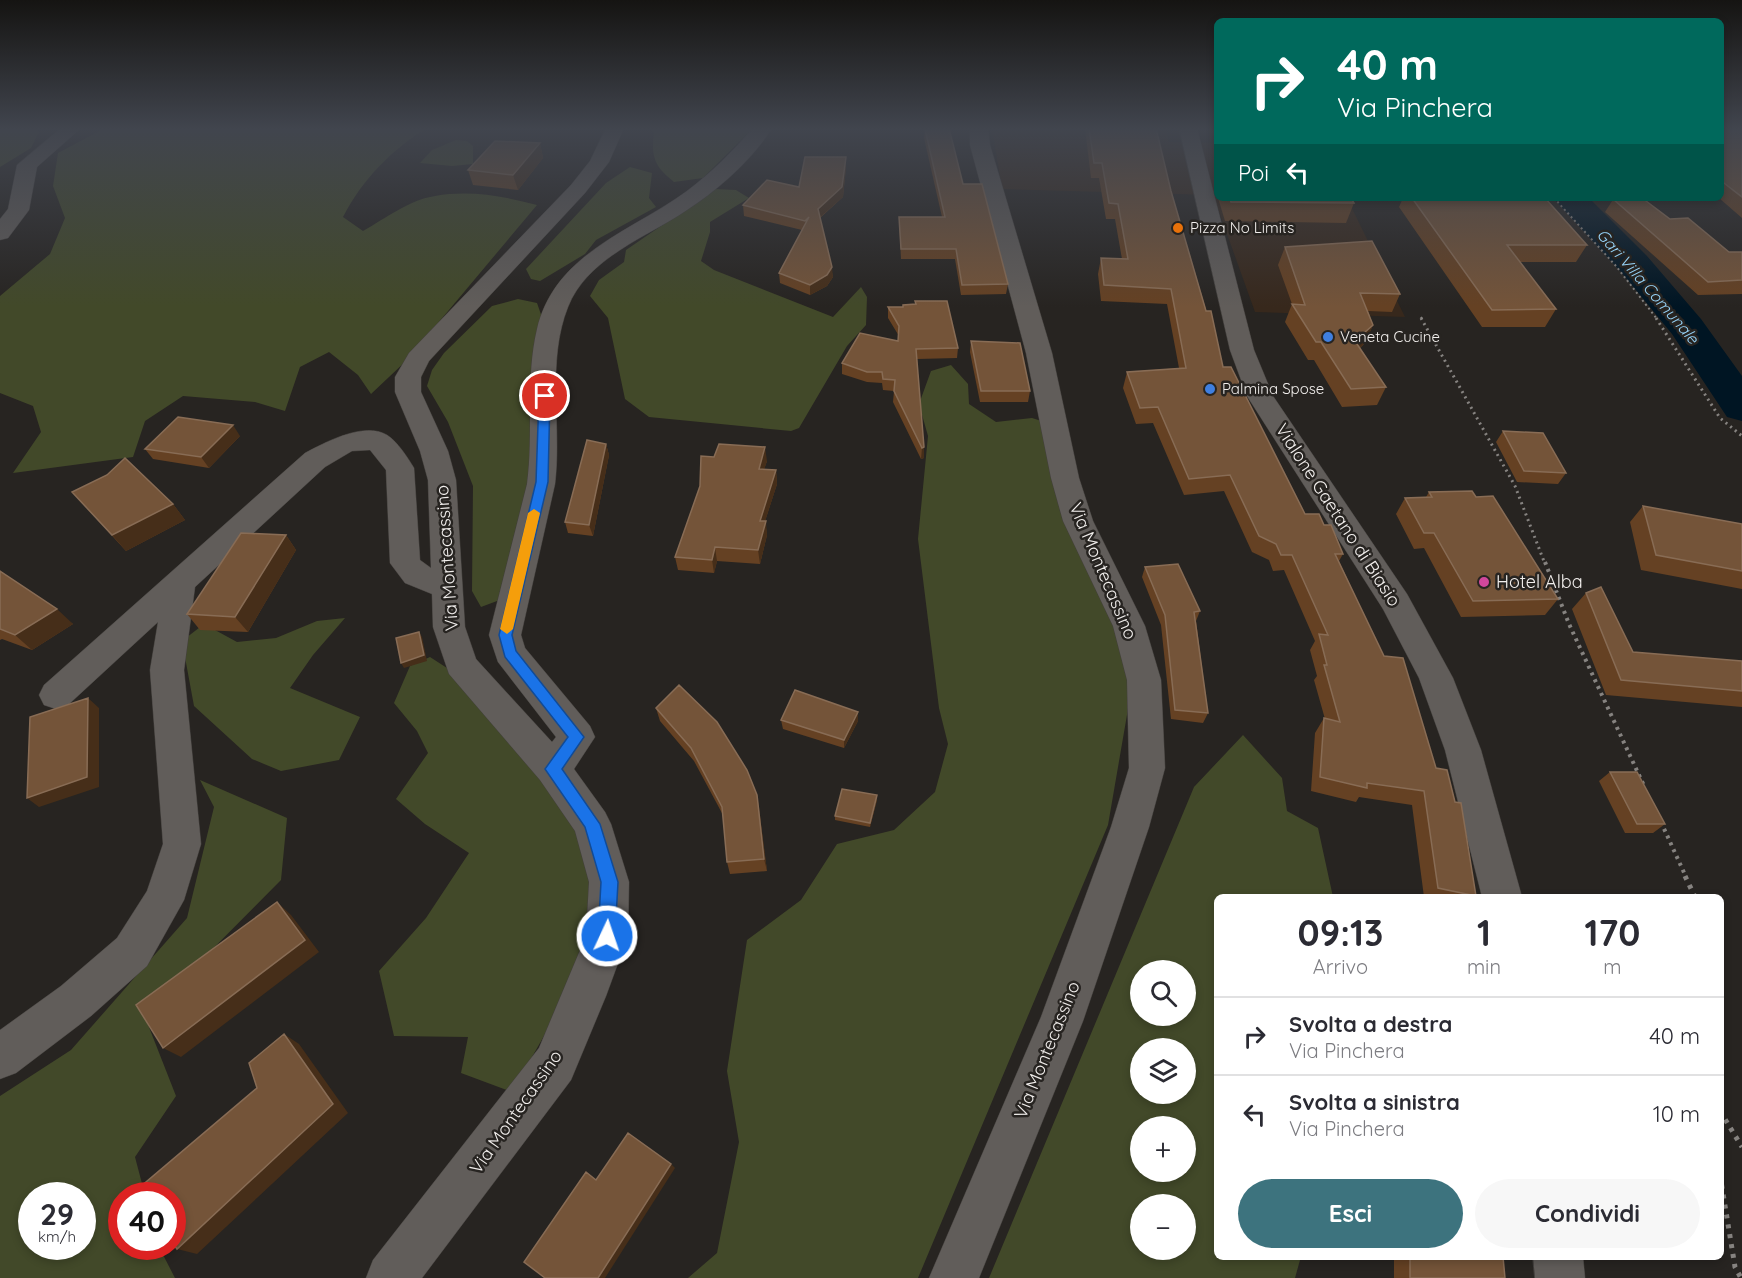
<!DOCTYPE html>
<html lang="it">
<meta charset="utf-8">
<style>
:root{--surface:#fff;--page:#f7f7f7;--text:#2b2b33;--muted:#7c7c81;--line:#e1e1e2;--accent:#3d737e}
body{margin:0;font-family:Quicksand,sans-serif;background:var(--page);color:var(--text);height:100vh;display:flex;flex-direction:column;font-size:22px;white-space:nowrap}
*{box-sizing:border-box;margin:0}
p{font-size:20px;color:var(--muted)}
.icon{flex:none;width:33px;height:33px;fill:none;stroke:currentColor;stroke-width:2;stroke-linecap:round;stroke-linejoin:round}
.map{position:relative;flex:1;overflow:hidden}
.drawer{position:absolute;left:1214px;top:894px;width:510px;height:366px;display:flex;flex-direction:column;background:var(--surface);border-radius:9px;box-shadow:0 3px 9px #0003}
.drawer>*{flex:none}
.banner{position:absolute;left:1214px;top:18px;width:510px;height:183px;border-radius:9px;box-shadow:0 3px 9px #0003;background:#00695c;color:#fff;overflow:hidden}
.buttons{position:absolute;left:1130px;top:960px;display:grid;gap:12px}
.buttons a{display:grid;place-items:center;width:66px;height:66px;border-radius:50%;background:var(--surface);box-shadow:0 3px 9px #0003;font-size:30px}
.speed{position:absolute;left:18px;top:1182px;display:flex;gap:12px;font-size:30px;font-weight:700;text-align:center}
.speed>*{display:grid;place-content:center;width:78px;height:78px;border-radius:50%;background:var(--surface);box-shadow:0 3px 9px #0003;line-height:1}
.speed small{font-size:15px;font-weight:400}
.speed .limit{border:9px solid #d22;background:#fff;color:#111}
.pin{position:absolute;display:grid;place-items:center;width:51px;height:51px;color:#fff;margin:-26px;border:3px solid #fff;border-radius:50%;box-shadow:0 2px 6px #0007}
.me{position:absolute;width:66px;margin:-33px;rotate:3deg;stroke-linejoin:round;filter:drop-shadow(0 0 4px #0008)}
.turn{display:flex;align-items:center;gap:21px;height:126px;padding:0 24px;font-size:27px}
.turn .icon{width:78px;height:78px;stroke-width:2.5}
.turn b{display:block;font-size:42px;line-height:51px}
.then{display:flex;align-items:center;height:57px;padding:0 24px;background:#0003;gap:12px;font-size:22px}
.eta{display:flex;justify-content:space-evenly;align-items:center;height:102px;text-align:center}
.eta b{font-size:36px;font-weight:700;line-height:42px}
.primary-button{display:flex;gap:12px;margin-top:auto;padding:12px 24px}
.primary-button a{flex:1;height:69px;border-radius:36px;background:var(--accent);color:#fff;font-size:24px;font-weight:700;line-height:69px;text-align:center}
.primary-button a+a{background:var(--page);color:var(--text)}
ul{padding:0;list-style:none}
li{display:flex;align-items:center;gap:18px;height:78px;padding:0 24px;border-top:2px solid var(--line)}
li div{flex:1}
li b{display:block;font-size:22px}
li em{font-style:normal}
.map>svg:first-child{display:block}
.education{fill:#37281c}
.green{fill:#424929;fill-rule:evenodd}
.lines{fill:none;stroke-linecap:round;stroke-linejoin:round}
.river{fill:#001523;fill-rule:evenodd}
.minor-casing{stroke:#423f3c;stroke-width:1}
.path-far3{stroke:#868380;stroke-width:2;stroke-dasharray:2 3;stroke-linecap:butt}
.path-far2{stroke:#868380;stroke-width:3;stroke-dasharray:2 4;stroke-linecap:butt}
.path-far1{stroke:#868380;stroke-width:4;stroke-dasharray:3 4.5;stroke-linecap:butt}
.path{stroke:#868380;stroke-width:5;stroke-dasharray:4 6;stroke-linecap:butt}
.minor{fill:#615d5a;fill-rule:evenodd}
.wall{fill:#654123}
.shaded-wall{fill:#462e19}
.building{fill:#745439;stroke:#886c55;stroke-width:1.5}
.route{fill:#1a73e8;stroke:#114b97;stroke-width:1.5}
.slow{fill:#f59e0b}
.food-dot{fill:#e8710a;stroke:#272421;stroke-width:2}
.shop-dot{fill:#3f7fe0;stroke:#272421;stroke-width:2}
.hotel-dot{fill:#d1479c;stroke:#272421;stroke-width:2}
.labels{text-anchor:middle;stroke-width:5;stroke-linejoin:round;paint-order:stroke}
.far-poi-label{font-size:15px;fill:#f2efed;stroke:#272421;text-anchor:start}
.far-water-label{font-size:16px;font-style:italic;fill:#95d2f7;stroke:#272421}
.street-label{font-size:18px;fill:#f2efed;stroke:#272421}
.poi-label{font-size:18px;fill:#f2efed;stroke:#272421;text-anchor:start}
</style>
<div class="map">
<svg width="1742" height="1278" viewBox="0 0 1742 1278">
<rect width="100%" height="100%" fill="#272421"/>
<path class="education" d="M 992,128 L 1165,128 L 1169,142 L 1216,143 L 1216,198 L 1347,198 L 1405,317 L 1255,312 L 1213,195 L 1002,189 Z"/>
<path class="green" d="M 0,128 L 34,128 L 39,132 L 31,148 L 0,167 Z
M 105,128 L 427,128 C 391,150 362,180 343,217 L 363,231 C 386,218 409,200 435,196 C 469,190 504,196 537,205 L 407,360 L 371,394 L 358,375 L 329,352 L 300,367 L 285,411 L 255,402 L 183,396 L 145,421 L 133,457 L 13,473 L 41,432 L 33,406 L 0,393 L 0,296 L 50,254 L 65,218 L 53,186 L 58,153 Z
M 650,128 L 753,128 L 703,178 L 674,182 C 654,166 651,157 654,132 Z
M 456,140 L 467,141 L 473,146 L 473,164 L 452,166 L 420,163 L 432,150 Z
M 630,167 L 652,173 L 649,198 L 656,207 L 596,240 L 585,254 L 540,281 L 531,279 L 526,269 L 606,183 Z
M 715,189 L 736,190 L 749,198 L 710,222 L 710,232 L 701,261 L 714,270 L 833,317 L 861,287 L 867,297 L 866,325 L 847,346 L 799,428 L 791,431 L 649,417 L 625,399 L 608,318 L 590,296 L 599,280 L 624,262 L 626,250 Z
M 518,299 L 537,303 L 544,323 L 534,502 L 505,598 L 481,607 L 472,591 L 473,486 L 448,422 L 427,386 L 432,370 L 444,353 L 492,306 Z
M 951,365 L 968,384 L 969,404 L 996,422 L 1032,418 L 1054,425 L 1137,657 L 1108,825 L 918,1278 L 688,1278 L 717,1253 L 739,1142 L 727,1071 L 747,940 L 801,900 L 837,844 L 894,830 L 935,792 L 948,744 L 939,708 L 918,539 L 928,436 L 919,404 L 931,371 Z
M 345,618 L 313,655 L 290,688 L 360,717 L 339,760 L 281,771 L 252,759 L 194,706 L 182,641 L 204,624 L 237,642 L 276,638 L 317,621 Z
M 430,657 L 447,668 L 553,789 L 596,859 L 598,921 L 581,971 L 512,1092 L 461,1073 L 468,1037 L 394,1036 L 379,971 L 426,918 L 469,853 L 425,824 L 396,799 L 428,753 L 417,731 L 394,703 L 410,666 Z
M 1243,735 L 1282,778 L 1287,811 L 1318,828 L 1333,897 L 1216,897 L 1216,1257 L 1304,1257 L 1300,1260 L 1295,1278 L 989,1278 L 1194,787 ZM 1140,970 L 1185,970 L 1185,1016 L 1140,1016 ZM 1140,1048 L 1185,1048 L 1185,1094 L 1140,1094 ZM 1140,1126 L 1185,1126 L 1185,1172 L 1140,1172 ZM 1185,1204 L 1185,1250 L 1140,1250 L 1140,1204 Z
M 200,780 L 287,818 L 281,880 L 145,1017 L 176,1096 L 135,1157 L 145,1195 L 122,1196 L 122,1246 L 159,1247 L 175,1278 L 0,1278 L 0,1096 L 71,1050 L 187,918 L 214,807 ZM 32,1196 L 82,1196 L 82,1246 L 32,1246 Z"/>
<g class="lines">
<path class="river" d="M 1553,198 L 1589,198 L 1647,256 L 1701,319 L 1742,376 L 1742,421 L 1727,417 L 1672,334 L 1621,272 Z"/>
<defs>
<path id="minor" d="M 61,128 L 81,128 L 37,167 L 29,210 L 8,238 L 0,240 L 0,219 L 8,209 L 17,165 Z
M 606,128 L 624,128 L 609,162 L 585,193 L 429,361 L 421,377 L 421,392 L 448,451 L 456,480 L 465,627 L 476,659 L 552,742 L 556,737 L 498,662 L 489,635 L 527,484 C 534,433 525,379 537,329 C 555,253 631,232 687,191 C 711,173 733,151 753,128 L 772,128 C 753,159 718,190 687,210 C 647,237 587,258 568,307 C 546,362 562,426 555,484 L 521,635 L 525,648 L 590,726 L 595,737 L 574,769 L 605,812 L 611,824 L 629,882 L 628,936 L 606,996 L 571,1080 L 422,1278 L 366,1278 L 373,1260 L 539,1048 L 586,936 L 589,882 L 575,831 L 540,780 L 449,674 L 433,627 L 432,594 L 405,583 L 390,563 L 386,470 L 370,450 L 352,451 L 325,467 L 195,587 L 184,670 L 201,844 L 184,900 L 147,966 L 91,1016 L 16,1073 L 0,1079 L 0,1030 L 61,986 L 117,938 L 147,891 L 163,844 L 150,670 L 158,622 L 68,705 L 56,709 L 44,705 L 39,695 L 44,685 L 305,453 C 324,443 364,421 387,435 C 397,441 408,458 414,468 L 420,560 L 431,568 L 428,480 L 420,451 L 395,392 L 395,377 L 409,353 L 571,185 L 590,161 Z
M 970,128 L 988,128 L 990,145 L 1052,353 L 1079,478 L 1093,521 L 1145,626 L 1161,680 L 1165,768 L 1149,827 L 1083,1021 L 979,1278 L 929,1278 L 1041,1017 L 1111,827 L 1129,768 L 1127,680 L 1113,626 L 1063,521 L 1051,478 L 1026,353 L 970,145 Z
M 1179,128 L 1197,128 L 1254,350 L 1273,396 L 1407,594 L 1453,678 L 1481,750 L 1522,897 L 1482,897 L 1445,750 L 1419,678 L 1383,609 L 1247,396 L 1230,350 Z
M 1533,1257 L 1583,1257 L 1585,1278 L 1535,1278 Z"/>
</defs>
<use href="#minor" class="minor-casing"/>
<path class="path-far3" d="M 1554,198 L 1616,266 L 1657,319
M 1421,317 L 1422,319"/>
<path class="path-far2" d="M 1421,318 L 1515,486 L 1545,564
M 1656,318 L 1720,418 L 1742,436"/>
<path class="path-far1" d="M 1545,562 L 1569,624 L 1645,788
M 1661,822 L 1686,877"/>
<path class="path" d="M 1685,876 L 1695,897
M 1720,1111 L 1742,1147
M 1720,1175 L 1735,1267 L 1741,1278"/>
<use href="#minor" class="minor"/>
</g>
<path class="wall" d="M 1085,128 L 1156,128 L 1171,191 L 1223,367 L 1305,514 L 1324,525 L 1343,554 L 1339,561 L 1436,768 L 1476,896 L 1475,897 L 1424,897 L 1412,805 L 1359,797 L 1356,802 L 1311,791 L 1315,733 L 1324,718 L 1325,719 L 1314,680 L 1317,676 L 1310,650 L 1315,641 L 1284,570 L 1273,571 L 1269,560 L 1252,552 L 1224,491 L 1184,495 L 1153,423 L 1136,424 L 1123,388 L 1127,372 L 1179,368 L 1167,304 L 1101,301 L 1098,274 L 1101,258 L 1122,259 L 1115,219 L 1106,219 L 1099,178 L 1091,178 Z
M 1720,128 L 1742,128 L 1742,218 L 1719,198 L 1720,198 Z
M 925,129 L 963,184 L 1008,284 L 1006,294 L 961,295 L 955,259 L 901,259 L 899,217 L 942,217 L 924,138 Z
M 540,143 L 543,158 L 518,190 L 473,185 L 468,170 Z
M 846,167 L 843,197 L 820,218 L 833,277 L 827,286 L 810,295 L 780,283 L 779,273 L 802,230 L 744,216 L 743,205 L 799,187 Z
M 1218,198 L 1351,198 L 1354,203 L 1346,223 L 1225,221 Z
M 1403,198 L 1545,198 L 1587,245 L 1576,262 L 1520,262 L 1556,309 L 1545,327 L 1482,327 L 1399,207 Z
M 1614,198 L 1670,219 L 1729,252 L 1742,252 L 1742,294 L 1698,295 L 1605,212 Z
M 1285,247 L 1400,294 L 1392,312 L 1368,311 L 1373,325 L 1365,343 L 1360,348 L 1386,387 L 1377,405 L 1342,407 L 1314,360 L 1308,360 L 1285,322 L 1292,304 L 1278,265 Z
M 915,301 L 958,348 L 957,358 L 917,359 L 924,458 L 921,459 L 893,402 L 894,391 L 883,390 L 882,383 L 867,382 L 842,374 L 842,363 L 898,341 L 899,336 L 888,318 L 888,307 L 903,307 L 915,304 Z
M 971,341 L 1030,391 L 1028,402 L 980,402 L 970,352 Z
M 1503,431 L 1566,473 L 1558,484 L 1517,482 L 1496,442 Z
M 240,436 L 209,468 L 153,459 L 145,449 Z
M 606,444 L 609,455 L 593,536 L 568,533 L 565,522 Z
M 767,461 L 764,469 L 776,470 L 777,484 L 765,521 L 767,535 L 760,564 L 717,561 L 714,573 L 678,570 L 675,557 L 700,486 Z
M 72,492 L 173,504 L 185,520 L 126,551 Z
M 1429,492 L 1476,497 L 1558,599 L 1545,615 L 1461,617 L 1424,548 L 1414,549 L 1396,514 L 1405,498 L 1426,497 Z
M 1643,506 L 1742,524 L 1742,589 L 1641,570 L 1630,522 Z
M 286,535 L 296,550 L 248,632 L 200,630 L 187,614 Z
M 1145,567 L 1200,611 L 1196,621 L 1208,713 L 1203,723 L 1171,719 L 1161,625 L 1142,577 Z
M 0,571 L 73,624 L 32,650 L 2,639 L 0,640 Z
M 1586,593 L 1633,652 L 1742,661 L 1742,707 L 1606,695 L 1572,609 Z
M 656,708 L 757,795 L 767,871 L 730,874 L 727,862 L 723,815 L 694,761 L 660,721 Z
M 781,720 L 858,721 L 844,748 L 783,729 Z
M 1610,772 L 1665,824 L 1653,833 L 1625,833 L 1599,781 Z
M 877,800 L 870,827 L 835,820 L 835,816 Z
M 1394,1257 L 1503,1257 L 1505,1278 L 1394,1278 Z"/>
<path class="shaded-wall" d="M 540,143 L 543,158 L 518,190 L 513,175 Z
M 846,157 L 846,167 L 843,197 L 818,219 L 818,209 Z
M 832,267 L 833,277 L 827,286 L 810,295 L 810,285 Z
M 1373,325 L 1365,343 L 1347,359 L 1355,341 Z
M 233,425 L 240,436 L 209,468 L 201,457 Z
M 606,444 L 609,455 L 593,536 L 589,525 Z
M 765,447 L 767,461 L 760,482 L 759,469 Z
M 924,447 L 924,458 L 921,459 L 922,448 Z
M 776,470 L 777,484 L 761,534 L 760,521 Z
M 173,504 L 185,520 L 126,551 L 112,535 Z
M 766,521 L 767,535 L 760,564 L 758,550 Z
M 286,535 L 296,550 L 248,632 L 235,617 Z
M 715,547 L 717,561 L 714,573 L 712,560 Z
M 57,609 L 73,624 L 32,650 L 15,635 Z
M 419,632 L 422,637 L 427,661 L 404,668 L 401,663 Z
M 88,698 L 99,708 L 99,787 L 39,807 L 27,798 Z
M 858,712 L 858,721 L 844,748 L 844,740 Z
M 757,795 L 759,807 L 767,871 L 764,859 Z
M 877,795 L 877,800 L 870,827 L 870,823 Z
M 277,902 L 291,915 L 319,952 L 181,1057 L 163,1048 Z
M 284,1034 L 299,1044 L 348,1113 L 197,1254 L 177,1249 Z
M 671,1164 L 675,1168 L 605,1278 L 598,1278 Z"/>
<path class="building" d="M 949,128 L 963,184 L 982,184 L 1008,284 L 962,285 L 956,249 L 901,249 L 899,217 L 945,217 L 925,129 Z
M 1089,128 L 1156,128 L 1171,191 L 1206,311 L 1211,311 L 1223,367 L 1231,367 L 1305,514 L 1319,514 L 1324,525 L 1331,525 L 1343,554 L 1335,554 L 1384,656 L 1403,658 L 1436,768 L 1447,770 L 1455,802 L 1461,803 L 1476,896 L 1438,888 L 1424,791 L 1367,783 L 1367,788 L 1320,777 L 1324,718 L 1340,722 L 1324,665 L 1327,665 L 1319,634 L 1328,635 L 1292,555 L 1281,555 L 1276,544 L 1259,536 L 1230,475 L 1189,479 L 1158,407 L 1140,408 L 1127,372 L 1186,368 L 1171,289 L 1104,285 L 1101,258 L 1128,259 L 1118,204 L 1109,203 L 1102,163 L 1094,163 Z
M 1720,128 L 1742,128 L 1742,197 L 1720,180 Z
M 495,141 L 540,143 L 513,175 L 468,170 Z
M 805,157 L 846,157 L 842,187 L 818,209 L 832,267 L 827,275 L 810,285 L 779,273 L 809,217 L 805,221 L 743,205 L 767,180 L 799,187 Z
M 1230,198 L 1351,198 L 1354,203 L 1231,202 Z
M 1412,198 L 1545,198 L 1587,245 L 1507,245 L 1556,309 L 1492,310 Z
M 1614,198 L 1642,198 L 1670,219 L 1688,218 L 1729,252 L 1742,252 L 1742,280 L 1708,282 L 1613,199 Z
M 1372,241 L 1400,294 L 1360,293 L 1373,325 L 1355,341 L 1386,387 L 1351,389 L 1321,342 L 1316,342 L 1292,304 L 1305,305 L 1285,247 Z
M 915,301 L 947,301 L 958,348 L 916,349 L 924,447 L 922,448 L 894,391 L 895,380 L 883,379 L 882,372 L 867,372 L 842,363 L 860,333 L 898,341 L 899,326 L 888,307 L 903,307 L 903,305 L 916,304 Z
M 971,341 L 1020,343 L 1030,391 L 981,391 Z
M 178,417 L 233,425 L 201,457 L 145,449 Z
M 1503,431 L 1543,433 L 1566,473 L 1524,471 Z
M 587,440 L 606,444 L 589,525 L 565,522 Z
M 719,444 L 765,447 L 759,469 L 776,470 L 760,521 L 766,521 L 758,550 L 715,547 L 712,560 L 675,557 L 700,486 L 701,456 L 714,457 Z
M 125,458 L 173,504 L 112,535 L 72,492 L 107,475 Z
M 1472,491 L 1476,497 L 1493,496 L 1558,599 L 1473,601 L 1434,533 L 1424,533 L 1405,498 L 1432,497 L 1429,492 Z
M 1643,506 L 1742,524 L 1742,571 L 1656,555 Z
M 241,533 L 286,535 L 235,617 L 187,614 Z
M 1178,564 L 1200,611 L 1194,612 L 1208,713 L 1175,710 L 1165,615 L 1145,567 Z
M 0,571 L 57,609 L 15,635 L 0,629 Z
M 1601,587 L 1633,652 L 1742,661 L 1742,691 L 1621,680 L 1586,593 Z
M 419,632 L 424,655 L 401,663 L 396,638 Z
M 679,685 L 717,722 L 747,770 L 757,795 L 764,859 L 727,862 L 722,807 L 691,748 L 656,708 Z
M 795,690 L 858,712 L 844,740 L 781,720 Z
M 88,698 L 87,777 L 27,798 L 30,717 Z
M 1610,772 L 1637,772 L 1665,824 L 1637,824 Z
M 842,789 L 877,795 L 870,823 L 835,816 Z
M 277,902 L 305,940 L 163,1048 L 136,1005 Z
M 284,1034 L 333,1104 L 177,1249 L 172,1242 L 172,1196 L 144,1196 L 139,1188 L 257,1088 L 249,1063 Z
M 628,1133 L 671,1164 L 598,1278 L 545,1278 L 524,1262 L 586,1172 L 596,1180 Z
M 1410,1257 L 1503,1257 L 1505,1278 L 1410,1278 Z"/>
<linearGradient id="sky" x2="0" y2="1"><stop stop-color="#151412"/><stop offset="0.42" stop-color="#41454e"/><stop offset="1" stop-color="#41454e" stop-opacity="0"/></linearGradient>
<rect width="1742" height="307" fill="url(#sky)"/>
<path class="route" d="M 545,393 L 550,396 L 548,482 L 512,635 L 516,651 L 584,737 L 562,769 L 600,824 L 618,882 L 615,936 L 613,942 L 607,945 L 601,942 L 598,936 L 601,882 L 585,827 L 545,769 L 568,737 L 505,657 L 499,635 L 536,482 L 539,396 Z"/>
<path class="slow" d="M 534,509 L 540,513 L 513,629 L 507,634 L 500,629 L 528,513 Z"/>
<circle class="food-dot" cx="1178" cy="228" r="6"/>
<g class="shop-dot">
<circle cx="1328" cy="337" r="6"/>
<circle cx="1210" cy="389" r="6"/>
</g>
<circle class="hotel-dot" cx="1484" cy="582" r="6"/>
<g class="labels">
<g class="far-poi-label">
<text x="1190" y="233">Pizza No Limits</text>
<text x="1340" y="342">Veneta Cucine</text>
<text x="1222" y="394">Palmina Spose</text>
</g>
<g class="far-water-label">
<text transform="translate(1648 286) rotate(49)" y="6">Gari Villa Comunale</text>
</g>
<g class="street-label">
<text transform="translate(1338 515) rotate(57)" y="6">Vialone Gaetano di Biasio</text>
<text transform="translate(447 558) rotate(-94)" y="6">Via Montecassino</text>
<text transform="translate(1103 571) rotate(67)" y="6">Via Montecassino</text>
<text transform="translate(1047 1050) rotate(-68)" y="6">Via Montecassino</text>
<text transform="translate(516 1112) rotate(-55)" y="6">Via Montecassino</text>
</g>
<g class="poi-label">
<text x="1496" y="588">Hotel Alba</text>
</g>
</g>
</svg>
<div class="buttons">
<a><svg class="icon" aria-label="search" viewBox="0 0 24 24"><circle cx="10" cy="10" r="6"/><path d="M15 15l6 6"/></svg></a>
<a><svg class="icon" aria-label="layers" viewBox="0 0 24 24"><path d="M12 4l9 5-9 5-9-5zM3 14l9 5 9-5"/></svg></a>
<a>+</a>
<a>−</a>
</div>
<div class="speed"><div>29<small>km/h</small></div><div class="limit">40</div></div>
<div class="pin" style="left:545px;top:396px;background:#d93025"><svg class="icon" aria-label="arrive" viewBox="0 0 24 24"><path d="M6 21V4h12l-3 4 3 4H6"/></svg></div>
<svg class="me" style="left:607px;top:936px" viewBox="-20 -20 40 40"><circle r="17" fill="#1a73e8" stroke="#fff" stroke-width="3"/><path d="M0-11L8 9 0 5-8 9z" fill="#fff"/></svg>
<div class="banner">
<div class="turn"><svg class="icon" aria-label="right" viewBox="0 0 24 24"><path d="M7 20v-9h11M14 6l5 5-5 5"/></svg><div><b>40 m</b>Via Pinchera</div></div>
<div class="then">Poi<svg class="icon" aria-label="left" viewBox="0 0 24 24"><path d="M17 20v-9H6M10 6l-5 5 5 5"/></svg></div>
</div>
<section class="drawer">
<div class="eta">
<div><b>09:13</b><p>Arrivo</p></div>
<div><b>1</b><p>min</p></div>
<div><b>170</b><p>m</p></div>
</div>
<ul>
<li><svg class="icon" aria-label="right" viewBox="0 0 24 24"><path d="M7 20v-9h11M14 6l5 5-5 5"/></svg><div><b>Svolta a destra</b><p>Via Pinchera</p></div><em>40 m</em></li>
<li><svg class="icon" aria-label="left" viewBox="0 0 24 24"><path d="M17 20v-9H6M10 6l-5 5 5 5"/></svg><div><b>Svolta a sinistra</b><p>Via Pinchera</p></div><em>10 m</em></li>
</ul>
<div class="primary-button"><a>Esci</a><a>Condividi</a></div>
</section>
</div>
